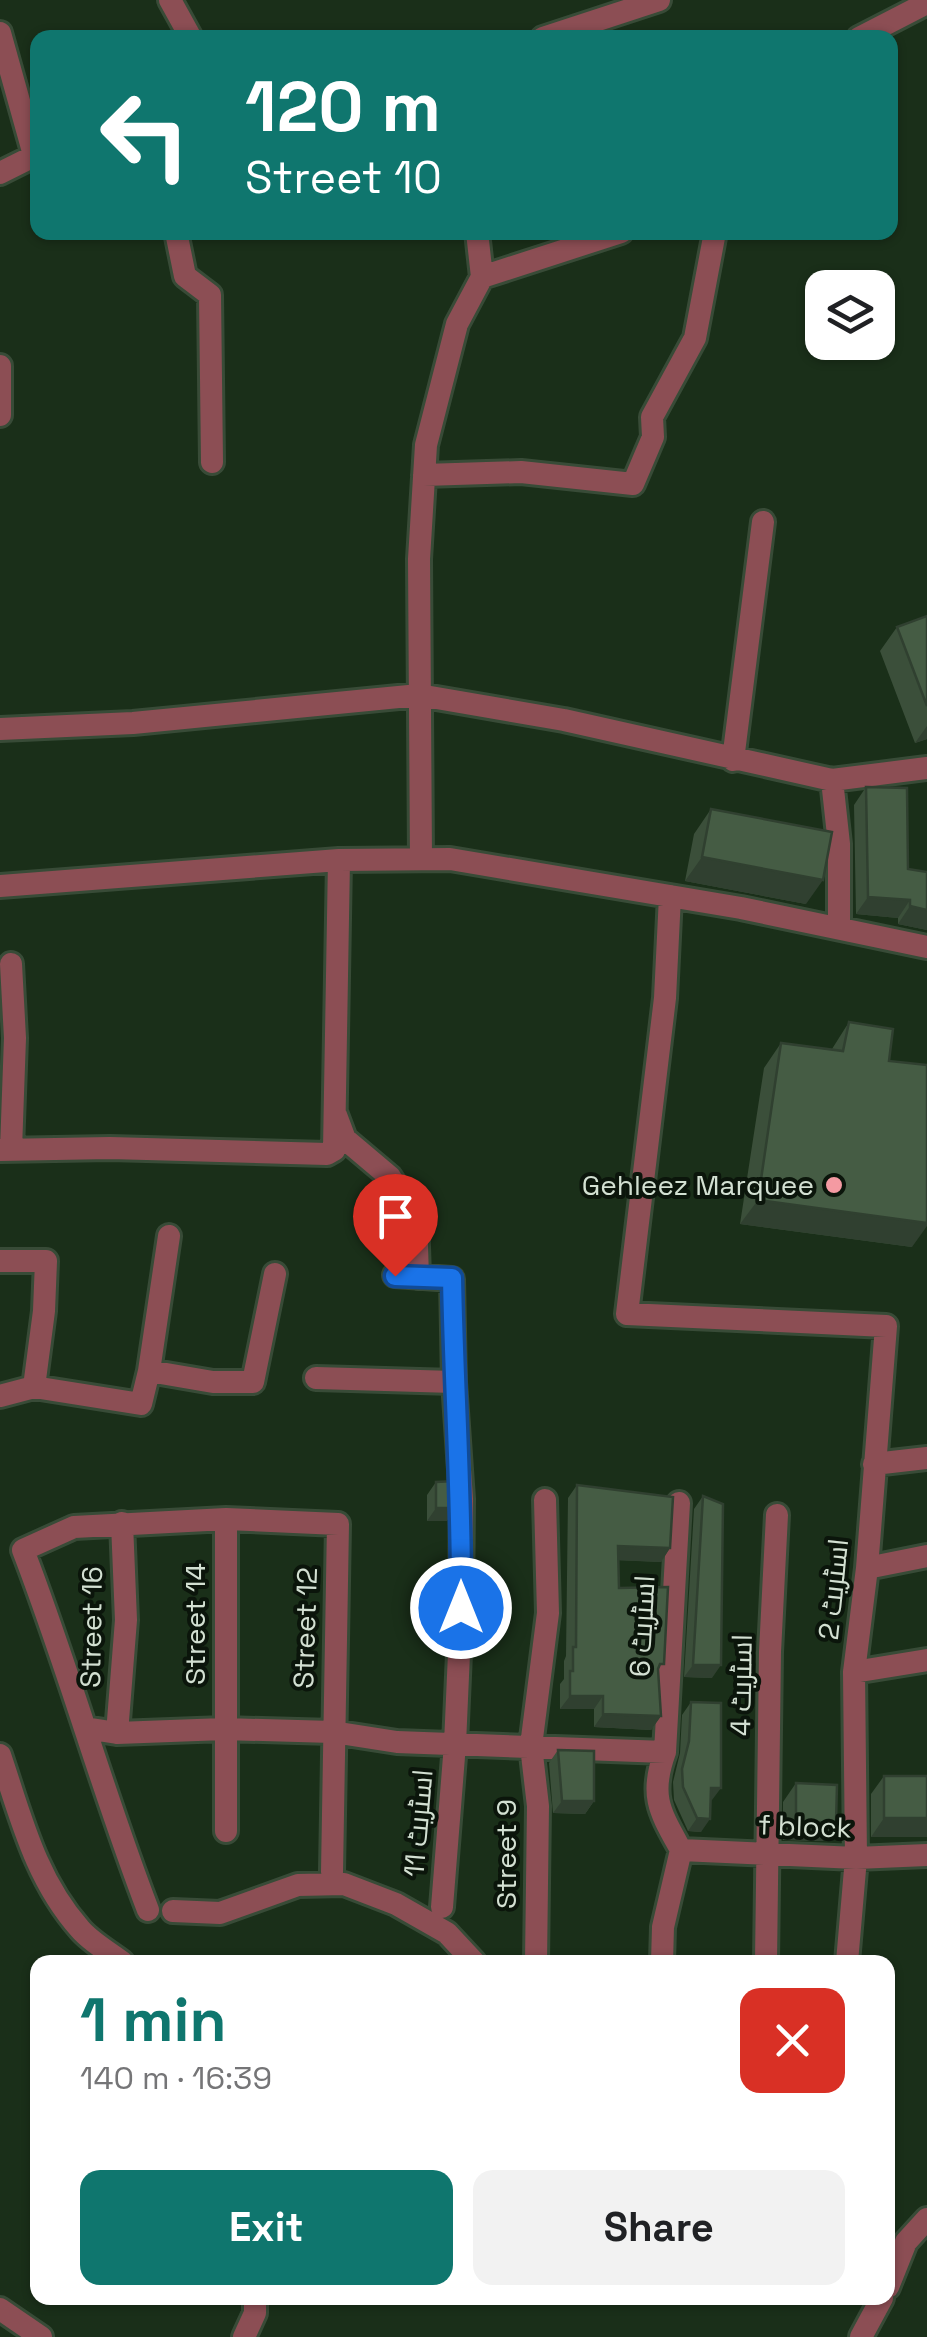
<!DOCTYPE html>
<meta charset="utf-8">
<style>
:root{--surface:#fff;--page:#f2f2f2;--text:#202124;--muted:#757577;--accent:#0f766e}
body{margin:0;font-family:"Space Grotesk",Cairo,sans-serif;background:var(--page);color:var(--text);height:100vh;display:flex;flex-direction:column;font-size:38px;white-space:nowrap}
*{box-sizing:border-box;margin:0}
p{font-size:32px;color:var(--muted)}
.icon{flex:none;width:55px;height:55px;fill:none;stroke:currentColor;stroke-width:2;stroke-linecap:round;stroke-linejoin:round}
.map{position:relative;flex:1;overflow:hidden}
.panel{position:absolute;left:30px;top:1955px;width:865px;height:350px;display:flex;flex-direction:column;background:var(--surface);border-radius:20px;box-shadow:0 2px 8px #0004}
.panel>*{flex:none}
.top-card{position:absolute;left:30px;top:30px;width:868px;height:210px;border-radius:20px;box-shadow:0 2px 8px #0004;background:#0f766e;color:#fff;overflow:hidden}
.fabs{position:absolute;left:805px;top:270px;display:grid;gap:20px}
.fabs a{display:grid;place-items:center;width:90px;height:90px;border-radius:20px;background:var(--surface);box-shadow:0 2px 8px #0004;font-size:50px}
.pin{position:absolute;display:grid;place-items:center;width:85px;height:85px;color:#fff;margin:-102px -42px;border-radius:50% 50% 50% 0;rotate:-45deg;box-shadow:0 0 10px #0007}
.pin .icon{rotate:45deg}
.me{position:absolute;width:110px;margin:-55px;rotate:0deg;stroke-linejoin:round;filter:drop-shadow(0 0 8px #0008)}
.turn{display:flex;align-items:center;gap:35px;height:210px;padding:0 50px;font-size:45px}
.turn .icon{width:130px;height:130px;stroke-width:2.5}
.turn b{display:block;font-size:70px;line-height:85px}
.round{display:grid;place-items:center;flex:none;width:105px;height:105px;border-radius:20px;background:var(--page)}
.overview{display:flex;align-items:center;justify-content:space-between;height:170px;padding:0 50px}
h1{font-size:60px;font-weight:700;line-height:75px;color:var(--accent)}
.primary-button{display:flex;gap:20px;margin-top:auto;padding:20px 50px}
.primary-button a{flex:1;height:115px;border-radius:20px;background:var(--accent);color:#fff;font-size:40px;font-weight:700;line-height:115px;text-align:center}
.primary-button a+a{background:var(--page);color:var(--text)}
.map>svg:first-child{display:block}
.lines{fill:none;stroke-linecap:round;stroke-linejoin:round}
.street-casing{stroke:#384b37;stroke-width:28}
.street{stroke:#8c4e54;stroke-width:22}
.wall{fill:#3b4f3a}
.shaded-wall{fill:#304030}
.building{fill:#455c44;stroke:#304030;stroke-width:2.5}
.route-casing{stroke:#114b97;stroke-width:25}
.route{stroke:#1a73e8;stroke-width:18}
.poi-dot{fill:#f49aa2;stroke:#0b150b;stroke-width:4}
.labels{text-anchor:middle;stroke-width:8;stroke-linejoin:round;paint-order:stroke}
.poi-label{font-size:28px;fill:#d3e0d2;stroke:#0b150b;text-anchor:end}
.street-label{font-size:28px;fill:#d3e0d2;stroke:#0b150b}
</style>
<div class="map">
<svg width="927" height="2337" viewBox="0 0 927 2337">
<rect width="100%" height="100%" fill="#1a2f19"/>
<g class="lines">
<defs>
<path id="street" d="M 170,0 L 191,38
M 0,33 L 34,155
M 543,38 L 659,0
M 859,38 L 927,3
M 0,173 L 38,154
M 176,232 L 185,276 L 210,295 L 212,462
M 477,232 L 482,277
M 0,366 L 0,415
M 424,475 L 521,472 L 633,484 L 653,437 L 652,417 L 695,338 L 715,232
M 0,729 L 133,723 L 419,695 L 564,720 L 832,780 L 927,768
M 733,760 L 763,522
M 832,780 L 839,844 L 839,927
M 421,859 L 419,559 L 426,445 L 457,324 L 482,277 L 621,232
M 0,886 L 339,860 L 450,859 L 741,908 L 927,947
M 670,896 L 665,998 L 627,1314 L 886,1326 L 867,1568 L 854,1672 L 856,1858 L 847,1962
M 11,964 L 15,1038 L 11,1149
M 336,1115 L 345,1139 L 390,1177 L 416,1216 L 418,1277
M 0,1150 L 110,1148 L 327,1154 L 334,1150 L 339,860
M 0,1261 L 46,1261 L 44,1311 L 34,1387
M 395,1275 L 452,1279 L 454,1382 L 462,1499 L 461,1608 L 455,1744 L 442,1907
M 149,1371 L 169,1236
M 316,1378 L 454,1382
M 0,1396 L 34,1387 L 141,1404 L 149,1371 L 213,1382 L 253,1382 L 275,1274
M 874,1464 L 927,1458
M 226,1519 L 226,1831
M 867,1568 L 927,1556
M 854,1672 L 927,1660
M 85,1728 L 117,1733 L 224,1729 L 333,1732 L 397,1742 L 665,1752
M 117,1733 L 126,1620 L 122,1523
M 0,1755 C 21,1817 35,1878 80,1929 C 91,1942 109,1952 122,1962
M 681,1850 L 856,1858 L 927,1855
M 148,1910 C 102,1791 69,1669 23,1550 L 74,1527 L 226,1519 L 338,1524 L 332,1872
M 173,1911 L 220,1913 L 298,1885 L 344,1884 L 396,1904 L 447,1933 L 474,1962
M 536,1962 L 538,1806 L 531,1746 L 548,1613 L 545,1500
M 662,1962 L 663,1927 L 681,1850 C 660,1812 649,1796 665,1752 L 679,1503
M 766,1962 L 770,1652 L 777,1515
M 888,2287 L 906,2242 L 927,2219
M 0,2309 L 41,2337
M 244,2337 L 255,2313 L 255,2298
M 861,2337 L 882,2298"/>
</defs>
<use href="#street" class="street-casing"/>
<use href="#street" class="street"/>
</g>
<path class="wall" d="M 927,616 L 927,739 L 915,743 L 880,651 L 897,627 Z
M 866,787 L 908,869 L 927,872 L 927,930 L 898,924 L 898,918 L 856,914 L 854,805 Z
M 711,809 L 806,904 L 685,881 L 694,834 Z
M 849,1022 L 889,1061 L 912,1247 L 740,1224 L 764,1068 L 781,1043 L 832,1049 Z
M 436,1482 L 447,1521 L 427,1521 L 427,1495 Z
M 577,1485 L 670,1548 L 661,1562 L 619,1560 L 619,1588 L 658,1671 L 661,1716 L 651,1730 L 594,1727 L 594,1709 L 560,1709 L 560,1684 L 564,1679 L 564,1661 L 566,1656 L 568,1498 Z
M 703,1496 L 712,1678 L 684,1677 L 694,1509 Z
M 691,1702 L 712,1800 L 710,1800 L 701,1832 L 688,1831 L 674,1800 L 673,1782 L 680,1753 L 682,1715 Z
M 558,1750 L 594,1801 L 585,1814 L 553,1813 L 549,1763 Z
M 884,1776 L 927,1837 L 871,1837 L 871,1794 Z
M 796,1783 L 823,1841 L 783,1840 L 783,1802 Z"/>
<path class="shaded-wall" d="M 927,726 L 927,739 L 915,743 Z
M 702,857 L 823,880 L 806,904 L 685,881 Z
M 868,897 L 910,900 L 898,918 L 856,914 Z
M 910,906 L 927,910 L 927,930 L 898,924 Z
M 758,1200 L 927,1223 L 927,1226 L 912,1247 L 740,1224 Z
M 436,1508 L 456,1508 L 447,1521 L 427,1521 Z
M 618,1546 L 670,1548 L 661,1562 L 609,1560 Z
M 693,1665 L 721,1665 L 712,1678 L 684,1677 Z
M 570,1696 L 603,1696 L 594,1709 L 560,1709 Z
M 603,1714 L 661,1716 L 651,1730 L 594,1727 Z
M 711,1788 L 721,1788 L 712,1800 L 702,1800 Z
M 562,1801 L 594,1801 L 585,1814 L 553,1813 Z
M 697,1818 L 710,1819 L 701,1832 L 688,1831 Z
M 884,1818 L 927,1818 L 927,1837 L 871,1837 Z
M 796,1821 L 836,1823 L 823,1841 L 783,1840 Z"/>
<path class="building" d="M 927,616 L 927,706 L 897,627 Z
M 866,787 L 907,788 L 908,869 L 927,872 L 927,910 L 910,906 L 910,900 L 868,897 Z
M 711,809 L 832,832 L 823,880 L 702,857 Z
M 849,1022 L 893,1029 L 889,1061 L 927,1065 L 927,1223 L 758,1200 L 781,1043 L 843,1051 Z
M 455,1481 L 456,1508 L 436,1508 L 436,1482 Z
M 577,1485 L 673,1497 L 670,1548 L 618,1546 L 619,1588 L 668,1587 L 664,1664 L 660,1664 L 658,1669 L 661,1716 L 603,1714 L 603,1696 L 570,1696 L 570,1671 L 573,1671 L 573,1647 L 576,1647 Z
M 703,1496 L 723,1504 L 721,1665 L 693,1665 Z
M 691,1702 L 721,1703 L 721,1788 L 711,1788 L 710,1819 L 697,1818 L 683,1787 L 682,1769 L 689,1741 Z
M 558,1750 L 594,1751 L 594,1801 L 562,1801 Z
M 884,1776 L 927,1776 L 927,1818 L 884,1818 Z
M 796,1783 L 837,1785 L 836,1823 L 796,1821 Z"/>
<g class="lines">
<defs>
<path id="route" d="M 395,1276 L 452,1278 C 454,1388 462,1498 461,1608"/>
</defs>
<use href="#route" class="route-casing"/>
<use href="#route" class="route"/>
</g>
<circle class="poi-dot" cx="834" cy="1185" r="10"/>
<g class="labels">
<g class="poi-label">
<text x="814" y="1195">Gehleez Marquee</text>
</g>
<g class="street-label">
<text transform="translate(833 1589) rotate(-84)" y="10">اسٹریٹ 2</text>
<text transform="translate(195 1624) rotate(-90)" y="10">Street 14</text>
<text transform="translate(642 1626) rotate(-87)" y="10">اسٹریٹ 6</text>
<text transform="translate(91 1627) rotate(-89)" y="10">Street 16</text>
<text transform="translate(305 1628) rotate(-88)" y="10">Street 12</text>
<text transform="translate(741 1685) rotate(-89)" y="10">اسٹریٹ 4</text>
<text transform="translate(418 1823) rotate(-85)" y="10">اسٹریٹ 11</text>
<text transform="translate(805 1826) rotate(2)" y="10">f block</text>
<text transform="translate(506 1854) rotate(-90)" y="10">Street 9</text>
</g>
</g>
</svg>
<div class="fabs">
<a><svg class="icon" aria-label="layers" viewBox="0 0 24 24"><path d="M12 4l9 5-9 5-9-5zM3 14l9 5 9-5"/></svg></a>
</div>
<div class="pin" style="left:395px;top:1276px;background:#d93025"><svg class="icon" aria-label="arrive" viewBox="0 0 24 24"><path d="M6 21V4h12l-3 4 3 4H6"/></svg></div>
<svg class="me" style="left:461px;top:1608px" viewBox="-20 -20 40 40"><circle r="17" fill="#1a73e8" stroke="#fff" stroke-width="3"/><path d="M0-11L8 9 0 5-8 9z" fill="#fff"/></svg>
<div class="top-card">
<div class="turn"><svg class="icon" aria-label="left" viewBox="0 0 24 24"><path d="M17 20v-9H6M10 6l-5 5 5 5"/></svg><div><b>120 m</b>Street 10</div></div>
</div>
<section class="panel">
<div class="overview"><div><h1>1 min</h1><p>140 m · 16:39</p></div><a class="round" style="background:#d93025;color:#fff"><svg class="icon" aria-label="close" viewBox="0 0 24 24"><path d="M6 6l12 12M18 6L6 18"/></svg></a></div>
<div class="primary-button"><a>Exit</a><a>Share</a></div>
</section>
</div>
